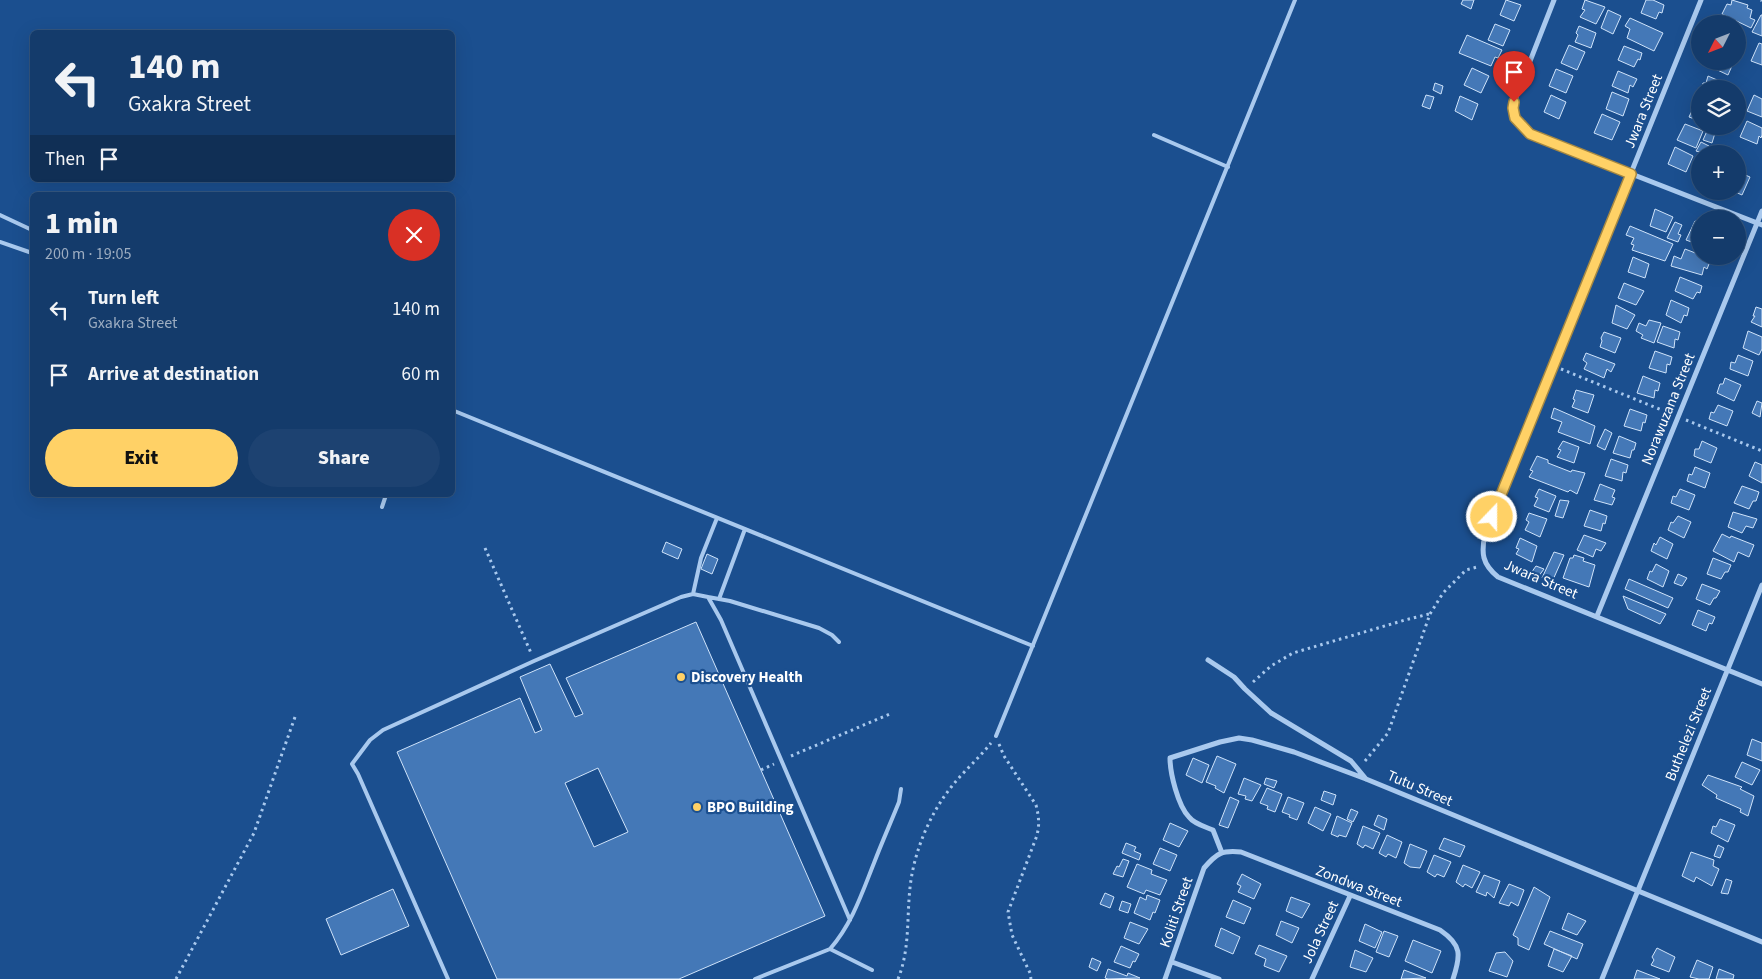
<!DOCTYPE html>
<meta charset="utf-8">
<style>
:root{--surface:#143b6b;--page:#1d4271;--text:#f1f3f6;--muted:#9dadc1;--line:#33557e;--accent:#ffd166}
body{margin:0;font-family:"Source Sans 3",sans-serif;background:var(--page);color:var(--text);height:100vh;display:flex;flex-direction:column;font-size:19px;white-space:nowrap}
*{box-sizing:border-box;margin:0}
p{font-size:16px;color:var(--muted)}
.icon{flex:none;width:28px;height:28px;fill:none;stroke:currentColor;stroke-width:2;stroke-linecap:round;stroke-linejoin:round}
.map{position:relative;flex:1;overflow:hidden}
.panel{position:absolute;left:30px;top:192px;width:425px;height:305px;display:flex;flex-direction:column;background:var(--surface);border-radius:8px;box-shadow:0 5px 20px #0002,0 0 0 1px var(--line)}
.panel>*{flex:none}
.guide{position:absolute;left:30px;top:30px;width:425px;height:152px;border-radius:8px;box-shadow:0 5px 20px #0002,0 0 0 1px var(--line);background:#143b6b;color:var(--text);overflow:hidden}
.needle{width:32px;rotate:228deg}
.fabs{position:absolute;left:1691px;top:15px;display:grid;gap:10px}
.fabs a{display:grid;place-items:center;width:55px;height:55px;border-radius:50%;background:var(--surface);box-shadow:0 5px 20px #0002,0 0 0 1px var(--line);font-size:25px}
.pin{position:absolute;display:grid;place-items:center;width:42px;height:42px;color:#fff;margin:-51px -21px;border-radius:50% 50% 50% 0;rotate:-45deg;box-shadow:0 0 5px #0007}
.pin .icon{rotate:45deg}
.me{position:absolute;width:55px;margin:-28px;rotate:22deg;stroke-linejoin:round;filter:drop-shadow(0 0 4px #0008)}
.turn{display:flex;align-items:center;gap:18px;height:105px;padding:0 15px;font-size:22px}
.turn .icon{width:65px;height:65px;stroke-width:2.5}
.turn b{display:block;font-size:35px;line-height:42px}
.then{display:flex;align-items:center;height:48px;padding:0 15px;background:#0003;gap:10px;font-size:19px}
.round{display:grid;place-items:center;flex:none;width:52px;height:52px;border-radius:26px;background:var(--page)}
.headline{display:flex;align-items:center;justify-content:space-between;height:85px;padding:0 15px}
h1{font-size:30px;font-weight:800;line-height:38px}
.action{display:flex;gap:10px;margin-top:auto;padding:10px 15px}
.action a{flex:1;height:58px;border-radius:30px;background:var(--accent);color:#111;font-size:20px;font-weight:800;line-height:58px;text-align:center}
.action a+a{background:var(--page);color:var(--text)}
ul{padding:0;list-style:none}
li{display:flex;align-items:center;gap:15px;height:65px;padding:0 15px}
li div{flex:1}
li b{display:block;font-size:19px}
li em{font-style:normal}
.map>svg:first-child{display:block}
.building{fill:#4478b7;stroke:#cfe3fa;fill-rule:evenodd}
.lines{fill:none;stroke-linecap:round;stroke-linejoin:round}
.path{stroke:#a9c9ee;stroke-width:3;stroke-dasharray:2.5 4;stroke-linecap:butt}
.lane{stroke:#a9c9ee;stroke-width:4}
.street{stroke:#a9c9ee;stroke-width:5}
.route-casing{stroke:#a68842;stroke-width:12}
.route{stroke:#ffd166;stroke-width:9}
.poi-dot{fill:#ffd166;stroke:#1b4f8f;stroke-width:2}
.labels{text-anchor:middle;stroke-width:4.5;stroke-linejoin:round;paint-order:stroke}
.street-label{font-size:15px;fill:#fff;stroke:#1b4f8f}
.poi-label{font-size:15px;font-weight:bold;fill:#fff;stroke:#1b4f8f;text-anchor:start}
</style>
<div class="map">
<svg width="1762" height="979" viewBox="0 0 1762 979">
<rect width="100%" height="100%" fill="#1b4f8f"/>
<path class="building" d="M 1463,0 L 1474,0 L 1471,9 L 1461,4 Z
M 1506,0 L 1521,5 L 1514,21 L 1500,15 Z
M 1585,0 L 1605,7 L 1596,24 L 1580,17 L 1585,10 L 1582,9 Z
M 1646,0 L 1653,0 L 1664,5 L 1662,13 L 1659,12 L 1656,19 L 1641,13 Z
M 1732,0 L 1748,5 L 1747,8 L 1752,10 L 1750,18 L 1755,20 L 1751,28 L 1722,14 L 1727,4 L 1731,5 Z
M 1608,10 L 1621,16 L 1613,34 L 1601,28 Z
M 1761,15 L 1762,15 L 1762,36 L 1752,32 Z
M 1630,18 L 1663,33 L 1654,51 L 1627,38 L 1630,29 L 1625,26 Z
M 1495,24 L 1510,30 L 1503,46 L 1488,40 Z
M 1579,26 L 1596,33 L 1591,48 L 1575,42 L 1578,35 L 1576,33 Z
M 1467,35 L 1502,50 L 1498,58 L 1495,57 L 1491,66 L 1459,53 Z
M 1759,43 L 1762,44 L 1762,65 L 1751,61 Z
M 1569,45 L 1585,52 L 1577,70 L 1561,63 Z
M 1624,46 L 1642,53 L 1640,60 L 1638,59 L 1634,67 L 1618,60 Z
M 1713,61 L 1734,61 L 1728,75 L 1711,67 Z
M 1472,68 L 1489,76 L 1481,93 L 1464,85 Z
M 1556,69 L 1573,76 L 1566,93 L 1549,86 Z
M 1618,71 L 1637,79 L 1633,87 L 1630,85 L 1628,93 L 1612,86 Z
M 1708,76 L 1724,83 L 1721,89 L 1701,89 L 1703,83 L 1706,83 Z
M 1435,83 L 1443,86 L 1441,94 L 1433,90 Z
M 1612,92 L 1629,99 L 1623,116 L 1606,109 Z
M 1426,95 L 1434,97 L 1430,109 L 1422,106 Z
M 1551,95 L 1566,102 L 1559,119 L 1544,112 Z
M 1754,95 L 1762,99 L 1762,117 L 1747,111 Z
M 1460,96 L 1478,104 L 1472,120 L 1455,111 Z
M 1699,101 L 1700,102 L 1700,121 L 1689,117 L 1694,106 L 1697,107 Z
M 1602,114 L 1620,122 L 1612,140 L 1594,133 Z
M 1747,121 L 1762,128 L 1762,135 L 1761,138 L 1759,136 L 1757,144 L 1740,137 Z
M 1685,124 L 1703,131 L 1696,148 L 1677,140 Z
M 1707,131 L 1715,133 L 1712,143 L 1703,140 Z
M 1701,142 L 1709,146 L 1706,154 L 1696,151 Z
M 1675,147 L 1693,156 L 1686,172 L 1668,164 Z
M 1738,172 L 1750,177 L 1742,195 L 1733,191 L 1738,191 Z
M 1655,209 L 1673,217 L 1666,232 L 1650,226 Z
M 1695,221 L 1700,223 L 1700,245 L 1686,240 Z
M 1675,222 L 1682,225 L 1678,234 L 1681,235 L 1678,242 L 1667,238 Z
M 1630,226 L 1673,244 L 1665,261 L 1632,250 L 1634,245 L 1631,244 L 1634,238 L 1626,235 Z
M 1685,249 L 1711,259 L 1707,269 L 1704,267 L 1702,275 L 1671,266 L 1674,256 L 1681,259 Z
M 1633,257 L 1649,264 L 1645,278 L 1628,272 Z
M 1680,277 L 1702,286 L 1700,293 L 1697,292 L 1693,299 L 1675,291 Z
M 1624,283 L 1644,291 L 1636,305 L 1618,298 Z
M 1671,300 L 1689,308 L 1687,316 L 1684,315 L 1681,323 L 1666,315 Z
M 1616,305 L 1635,315 L 1627,329 L 1612,323 Z
M 1756,307 L 1762,309 L 1762,327 L 1751,322 L 1755,316 L 1753,316 Z
M 1649,320 L 1661,323 L 1654,343 L 1641,338 L 1643,335 L 1636,331 L 1639,323 L 1646,326 Z
M 1663,326 L 1680,332 L 1678,340 L 1675,339 L 1674,348 L 1657,342 Z
M 1748,331 L 1762,337 L 1762,349 L 1759,355 L 1743,348 Z
M 1604,332 L 1621,338 L 1615,353 L 1600,347 L 1602,341 L 1601,338 Z
M 1655,351 L 1672,357 L 1670,365 L 1667,364 L 1666,373 L 1649,368 Z
M 1586,353 L 1615,364 L 1611,372 L 1607,369 L 1604,378 L 1584,369 L 1587,363 L 1583,360 Z
M 1738,355 L 1753,361 L 1748,376 L 1730,369 L 1731,362 L 1735,363 Z
M 1643,376 L 1660,383 L 1658,391 L 1655,390 L 1654,398 L 1637,393 Z
M 1725,378 L 1741,385 L 1734,401 L 1717,393 L 1720,384 L 1723,384 Z
M 1576,390 L 1594,395 L 1588,413 L 1572,407 L 1575,400 L 1573,399 Z
M 1757,401 L 1762,403 L 1760,417 L 1752,413 Z
M 1718,405 L 1733,411 L 1727,426 L 1709,419 L 1711,412 L 1714,413 Z
M 1554,408 L 1595,426 L 1590,444 L 1558,432 L 1562,422 L 1551,418 Z
M 1630,409 L 1647,415 L 1645,423 L 1643,422 L 1641,431 L 1624,426 Z
M 1605,429 L 1612,433 L 1605,450 L 1597,446 Z
M 1619,436 L 1636,443 L 1634,450 L 1632,450 L 1630,458 L 1613,453 Z
M 1563,441 L 1579,447 L 1574,463 L 1557,457 L 1561,450 L 1558,449 Z
M 1702,441 L 1717,448 L 1711,463 L 1694,456 L 1695,449 L 1699,449 Z
M 1537,456 L 1548,460 L 1548,463 L 1571,472 L 1572,470 L 1585,473 L 1577,494 L 1570,490 L 1568,492 L 1529,477 L 1533,471 L 1530,470 Z
M 1611,459 L 1628,465 L 1626,473 L 1623,472 L 1622,481 L 1605,476 Z
M 1755,462 L 1762,465 L 1762,483 L 1749,476 Z
M 1695,467 L 1710,473 L 1705,488 L 1687,481 L 1689,474 L 1692,475 Z
M 1600,484 L 1615,490 L 1612,497 L 1615,498 L 1612,505 L 1594,500 Z
M 1742,486 L 1759,492 L 1756,501 L 1753,501 L 1749,509 L 1734,503 Z
M 1539,489 L 1556,496 L 1549,512 L 1534,506 L 1538,498 L 1535,497 Z
M 1680,489 L 1695,495 L 1689,510 L 1671,503 L 1673,496 L 1676,497 Z
M 1560,500 L 1569,501 L 1563,518 L 1555,516 Z
M 1590,510 L 1607,516 L 1605,524 L 1603,523 L 1601,531 L 1584,526 Z
M 1733,512 L 1757,519 L 1753,528 L 1746,526 L 1742,533 L 1728,527 Z
M 1529,513 L 1547,519 L 1540,537 L 1525,530 L 1529,522 L 1526,520 Z
M 1678,516 L 1691,522 L 1684,538 L 1668,530 L 1671,522 L 1673,523 Z
M 1722,534 L 1730,538 L 1731,536 L 1754,545 L 1749,557 L 1738,552 L 1734,562 L 1713,551 Z
M 1584,535 L 1606,543 L 1601,551 L 1596,549 L 1593,557 L 1577,550 Z
M 1660,537 L 1673,544 L 1667,559 L 1651,551 L 1654,543 L 1656,545 Z
M 1520,538 L 1537,546 L 1532,562 L 1516,554 L 1519,549 L 1516,548 Z
M 666,542 L 682,549 L 678,559 L 662,552 Z
M 1554,552 L 1564,555 L 1552,582 L 1542,578 Z
M 707,554 L 718,559 L 712,574 L 701,569 Z
M 1574,555 L 1584,558 L 1583,561 L 1595,565 L 1589,587 L 1563,578 L 1570,558 L 1573,558 Z
M 1713,558 L 1731,565 L 1728,572 L 1725,572 L 1721,579 L 1707,574 Z
M 1656,564 L 1669,571 L 1663,587 L 1647,579 L 1650,571 L 1652,572 Z
M 1536,566 L 1544,569 L 1538,577 L 1531,573 Z
M 1678,574 L 1687,578 L 1682,586 L 1674,583 Z
M 1629,579 L 1673,598 L 1668,608 L 1625,589 Z
M 1702,584 L 1720,591 L 1716,598 L 1714,598 L 1710,605 L 1696,599 Z
M 1623,596 L 1666,614 L 1660,624 L 1628,609 Z
M 1698,610 L 1715,617 L 1712,624 L 1709,623 L 1706,631 L 1692,625 Z
M 696,622 L 825,916 L 679,979 L 497,979 L 397,752 L 520,698 L 535,733 L 542,730 L 520,677 L 550,664 L 575,717 L 583,714 L 566,678 ZM 598,768 L 628,832 L 594,847 L 565,783 Z
M 1752,739 L 1762,743 L 1762,761 L 1747,755 Z
M 1217,756 L 1236,764 L 1224,793 L 1215,788 L 1216,786 L 1206,782 Z
M 1193,758 L 1209,765 L 1202,783 L 1186,775 Z
M 1742,762 L 1760,770 L 1752,785 L 1735,777 Z
M 1708,775 L 1742,787 L 1740,789 L 1754,796 L 1748,816 L 1740,812 L 1741,809 L 1716,798 L 1717,795 L 1702,785 Z
M 1244,778 L 1261,785 L 1252,801 L 1245,799 L 1246,796 L 1238,794 Z
M 1266,778 L 1277,781 L 1274,788 L 1264,784 Z
M 1267,788 L 1282,794 L 1275,812 L 1267,809 L 1268,806 L 1260,803 Z
M 1324,791 L 1336,795 L 1333,805 L 1321,800 Z
M 1230,797 L 1239,801 L 1228,828 L 1219,825 Z
M 1288,797 L 1304,803 L 1297,820 L 1289,817 L 1290,815 L 1282,812 Z
M 1315,807 L 1331,814 L 1323,831 L 1308,823 Z
M 1351,809 L 1358,812 L 1353,822 L 1347,819 Z
M 1378,815 L 1387,819 L 1384,830 L 1374,825 Z
M 1337,816 L 1352,823 L 1346,837 L 1339,835 L 1338,837 L 1331,834 Z
M 1720,819 L 1735,825 L 1728,842 L 1711,833 L 1713,826 L 1716,827 Z
M 1170,823 L 1188,831 L 1179,847 L 1163,840 Z
M 1363,826 L 1380,833 L 1373,849 L 1365,845 L 1363,848 L 1357,844 Z
M 1387,835 L 1402,842 L 1396,858 L 1388,854 L 1386,857 L 1379,853 Z
M 1444,838 L 1465,846 L 1460,857 L 1439,849 Z
M 1126,843 L 1136,847 L 1134,851 L 1141,854 L 1139,860 L 1122,853 Z
M 1410,844 L 1427,851 L 1420,868 L 1410,867 L 1404,863 Z
M 1718,845 L 1724,848 L 1720,858 L 1714,856 Z
M 1160,848 L 1177,855 L 1170,871 L 1153,864 Z
M 1691,852 L 1714,860 L 1713,866 L 1719,869 L 1712,886 L 1696,877 L 1694,882 L 1682,876 Z
M 1434,855 L 1451,862 L 1444,877 L 1437,874 L 1435,877 L 1427,872 Z
M 1123,859 L 1129,861 L 1123,877 L 1113,874 L 1117,866 L 1119,867 Z
M 1137,864 L 1152,870 L 1151,874 L 1167,880 L 1160,895 L 1146,890 L 1144,894 L 1127,887 Z
M 1463,865 L 1480,872 L 1472,888 L 1465,884 L 1463,887 L 1456,882 Z
M 1242,874 L 1261,884 L 1254,899 L 1238,892 L 1241,886 L 1237,884 Z
M 1484,875 L 1500,881 L 1494,898 L 1487,892 L 1486,896 L 1476,892 Z
M 1726,879 L 1732,881 L 1728,894 L 1721,893 Z
M 1509,884 L 1524,890 L 1518,906 L 1511,902 L 1509,906 L 1499,903 Z
M 1534,887 L 1550,897 L 1529,950 L 1518,945 L 1518,938 L 1513,935 Z
M 393,889 L 409,926 L 341,955 L 326,919 Z
M 1105,893 L 1114,897 L 1110,908 L 1100,904 Z
M 1147,895 L 1160,900 L 1155,913 L 1153,912 L 1150,920 L 1134,913 L 1140,897 L 1146,900 Z
M 1291,897 L 1310,904 L 1302,918 L 1286,911 Z
M 1233,900 L 1251,908 L 1244,924 L 1226,917 Z
M 1122,901 L 1131,904 L 1128,913 L 1119,910 Z
M 1568,913 L 1586,921 L 1577,935 L 1562,929 Z
M 1281,921 L 1299,928 L 1292,943 L 1276,935 Z
M 1130,922 L 1148,929 L 1139,944 L 1124,938 Z
M 1365,924 L 1382,932 L 1375,948 L 1359,941 Z
M 1221,928 L 1240,937 L 1233,954 L 1215,946 Z
M 1384,931 L 1398,936 L 1389,957 L 1376,952 Z
M 1550,931 L 1583,944 L 1577,959 L 1544,944 Z
M 1413,940 L 1441,951 L 1432,973 L 1405,961 Z
M 1259,945 L 1287,956 L 1279,972 L 1264,966 L 1266,959 L 1255,954 Z
M 1121,946 L 1139,954 L 1135,962 L 1133,961 L 1130,968 L 1114,962 Z
M 1657,948 L 1675,957 L 1669,972 L 1651,965 L 1654,960 L 1652,957 Z
M 1554,949 L 1572,956 L 1563,972 L 1548,966 Z
M 1355,950 L 1373,958 L 1366,972 L 1350,967 Z
M 1505,952 L 1513,961 L 1507,977 L 1489,971 L 1496,953 Z
M 1092,958 L 1101,962 L 1097,971 L 1089,967 Z
M 1697,960 L 1713,967 L 1709,979 L 1699,979 L 1690,977 Z
M 1108,969 L 1127,976 L 1128,973 L 1140,978 L 1108,979 L 1105,978 Z
M 1719,969 L 1734,975 L 1733,979 L 1716,979 Z
M 1404,970 L 1426,978 L 1401,979 Z
M 1637,970 L 1660,979 L 1634,979 Z"/>
<g class="lines">
<path class="path" d="M 1761,0 L 1762,1
M 1561,369 L 1669,413
M 1686,420 L 1762,451
M 485,548 L 531,653
M 1253,682 L 1271,666 L 1293,653 L 1405,620 L 1429,614
M 999,744 L 1004,756 L 1036,805 C 1039,817 1040,826 1036,838 L 1008,912 L 1012,935 L 1030,973 L 1031,979
M 791,756 L 892,713
M 1365,761 L 1388,733 L 1430,614 L 1443,593 L 1466,570 L 1477,567
M 761,770 L 774,764
M 176,979 L 254,833 L 295,717
M 898,979 C 911,947 906,913 911,880 C 916,847 931,812 952,786 C 964,771 979,758 991,743"/>
<path class="lane" d="M 1154,135 L 1228,167
M 0,215 L 32,230
M 0,242 L 32,253
M 452,410 L 1033,646
M 382,507 L 386,495
M 693,594 L 701,558 L 717,518
M 708,597 L 730,601 L 819,628 L 832,635 L 839,642
M 719,599 L 745,529
M 996,736 L 1295,0
M 830,949 L 872,970
M 448,979 L 358,774 L 352,764 L 370,740 L 383,730 L 534,661 L 681,597 L 693,594 L 708,597 L 721,620 L 850,920
M 755,979 L 830,949 C 852,924 862,893 874,863 C 882,842 891,822 899,802 L 901,789"/>
<path class="street" d="M 1554,0 L 1514,102 C 1510,122 1527,132 1542,139 L 1762,225
M 1701,0 L 1485,534 C 1481,553 1482,564 1498,577 L 1762,684
M 1597,616 L 1762,211
M 1208,660 L 1234,677 L 1245,689 L 1271,713 L 1351,761 L 1366,779
M 1222,853 L 1213,830 C 1206,827 1194,824 1189,817 C 1178,806 1170,773 1170,758 L 1220,742 L 1239,738 L 1252,740 L 1294,752 L 1366,779 L 1762,942
M 1172,962 L 1219,979
M 1165,979 L 1204,868 C 1217,853 1222,850 1241,852 L 1440,930 C 1462,945 1461,955 1453,979
M 1312,979 L 1350,896
M 1602,979 L 1762,585"/>
</g>
<g class="lines">
<defs>
<path id="route" d="M 1492,517 L 1631,174 L 1530,134 L 1515,118 L 1513,108 L 1514,102"/>
</defs>
<use href="#route" class="route-casing"/>
<use href="#route" class="route"/>
</g>
<g class="poi-dot">
<circle cx="681" cy="677" r="5"/>
<circle cx="697" cy="807" r="5"/>
</g>
<g class="labels">
<g class="street-label">
<text transform="translate(1643 111) rotate(-68)" y="5">Jwara Street</text>
<text transform="translate(1668 409) rotate(-68)" y="5">Norawuzana Street</text>
<text transform="translate(1541 579) rotate(23)" y="5">Jwara Street</text>
<text transform="translate(1688 734) rotate(-68)" y="5">Buthelezi Street</text>
<text transform="translate(1420 788) rotate(23)" y="5">Tutu Street</text>
<text transform="translate(1359 886) rotate(21)" y="5">Zondwa Street</text>
<text transform="translate(1176 912) rotate(-71)" y="5">Koliti Street</text>
<text transform="translate(1320 932) rotate(-65)" y="5">Jola Street</text>
</g>
<g class="poi-label">
<text x="691" y="682">Discovery Health</text>
<text x="707" y="812">BPO Building</text>
</g>
</g>
</svg>
<div class="fabs">
<a><svg class="needle" viewBox="-14 -14 28 28"><path d="M0-13l5 13h-10z" fill="#e53935"/><path d="M0 13l5-13h-10z" fill="#9dadc1"/></svg></a>
<a><svg class="icon" aria-label="layers" viewBox="0 0 24 24"><path d="M12 4l9 5-9 5-9-5zM3 14l9 5 9-5"/></svg></a>
<a>+</a>
<a>−</a>
</div>
<div class="pin" style="left:1514px;top:102px;background:#d93025"><svg class="icon" aria-label="arrive" viewBox="0 0 24 24"><path d="M6 21V4h12l-3 4 3 4H6"/></svg></div>
<svg class="me" style="left:1492px;top:517px" viewBox="-20 -20 40 40"><circle r="17" fill="#ffd166" stroke="#fff" stroke-width="3"/><path d="M0-11L8 9 0 5-8 9z" fill="#fff"/></svg>
<div class="guide">
<div class="turn"><svg class="icon" aria-label="left" viewBox="0 0 24 24"><path d="M17 20v-9H6M10 6l-5 5 5 5"/></svg><div><b>140 m</b>Gxakra Street</div></div>
<div class="then">Then<svg class="icon" aria-label="arrive" viewBox="0 0 24 24"><path d="M6 21V4h12l-3 4 3 4H6"/></svg></div>
</div>
<section class="panel">
<div class="headline"><div><h1>1 min</h1><p>200 m · 19:05</p></div><a class="round" style="background:#d93025;color:#fff"><svg class="icon" aria-label="close" viewBox="0 0 24 24"><path d="M6 6l12 12M18 6L6 18"/></svg></a></div>
<ul>
<li><svg class="icon" aria-label="left" viewBox="0 0 24 24"><path d="M17 20v-9H6M10 6l-5 5 5 5"/></svg><div><b>Turn left</b><p>Gxakra Street</p></div><em>140 m</em></li>
<li><svg class="icon" aria-label="arrive" viewBox="0 0 24 24"><path d="M6 21V4h12l-3 4 3 4H6"/></svg><div><b>Arrive at destination</b></div><em>60 m</em></li>
</ul>
<div class="action"><a>Exit</a><a>Share</a></div>
</section>
</div>
